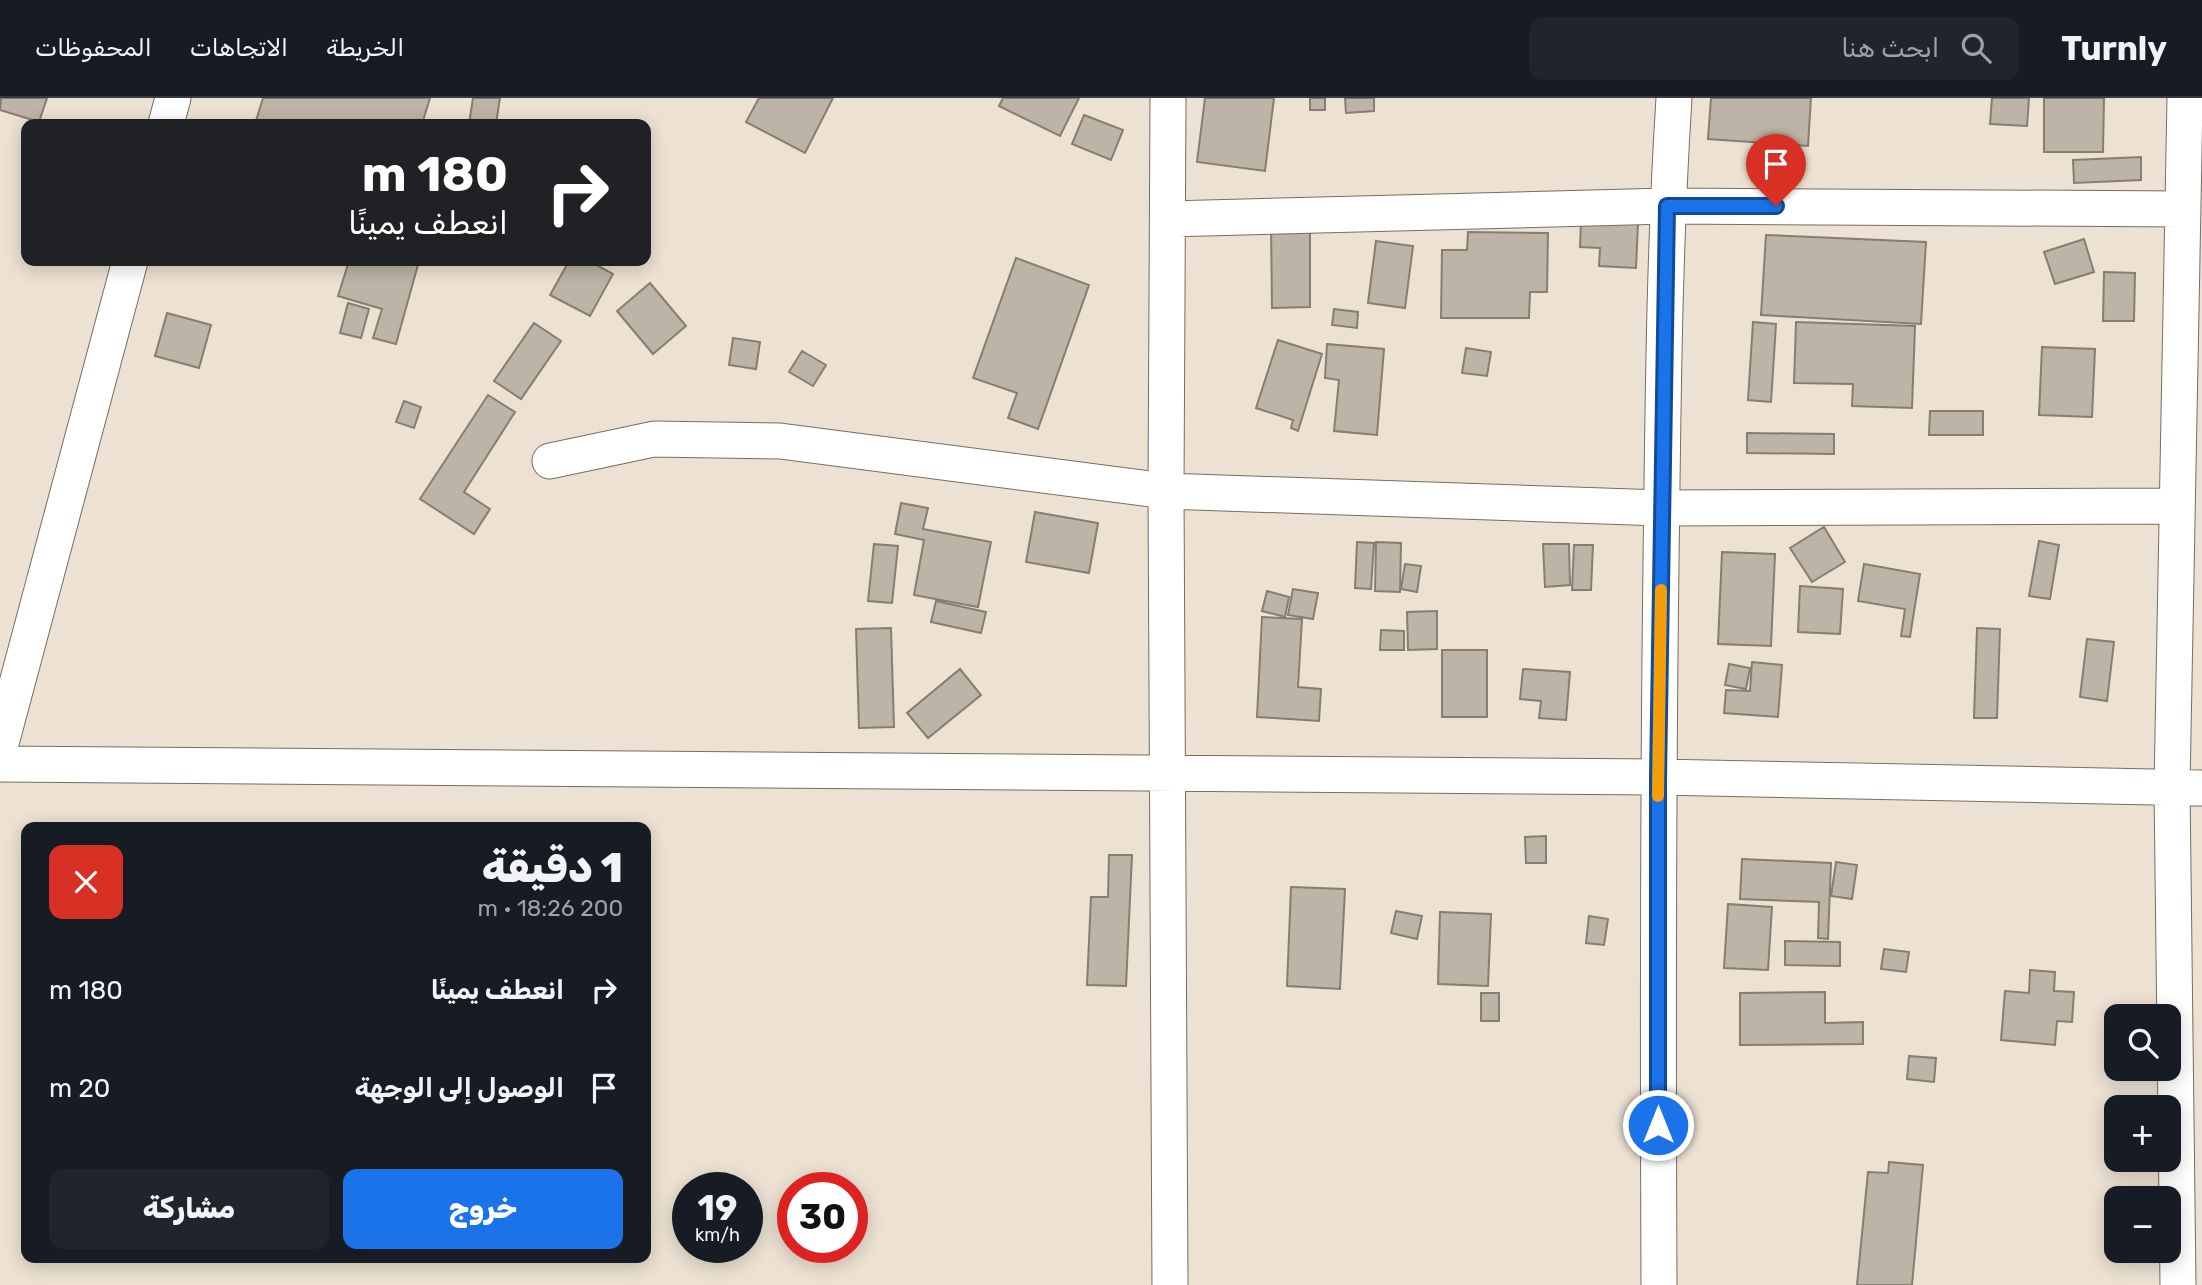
<!DOCTYPE html>
<html lang="ar">
<meta charset="utf-8">
<style>
:root{--surface:#171b24;--page:#20242c;--text:#f1f3f6;--muted:#9ea1a6;--line:#363941;--accent:#1a73e8}
body{margin:0;font-family:Rubik,Cairo,sans-serif;background:var(--page);color:var(--text);direction:rtl;height:100vh;display:flex;flex-direction:column;font-size:26px;white-space:nowrap}
*{box-sizing:border-box;margin:0}
p{font-size:23px;color:var(--muted)}
.icon{flex:none;width:38px;height:38px;fill:none;stroke:currentColor;stroke-width:2;stroke-linecap:round;stroke-linejoin:round}
.map{position:relative;flex:1;overflow:hidden;direction:ltr}
.sheet{position:absolute;left:21px;top:724px;width:630px;height:441px;display:flex;flex-direction:column;background:var(--surface);border-radius:14px;box-shadow:0 4px 18px #0003;direction:rtl}
.sheet>*{flex:none}
.guide{position:absolute;left:21px;top:21px;width:630px;height:147px;border-radius:14px;box-shadow:0 4px 18px #0003;direction:rtl;background:#202124;color:#fff;overflow:hidden}
.tools{position:absolute;left:2104px;top:906px;display:grid;gap:14px}
.tools a{display:grid;place-items:center;width:77px;height:77px;border-radius:14px;background:var(--surface);box-shadow:0 4px 18px #0003;font-size:35px}
.speed{position:absolute;left:672px;top:1074px;display:flex;gap:14px;font-size:35px;font-weight:700;text-align:center}
.speed>*{display:grid;place-content:center;width:91px;height:91px;border-radius:50%;background:var(--surface);box-shadow:0 4px 18px #0003;line-height:1}
.speed small{font-size:18px;font-weight:400}
.speed .limit{border:10px solid #d22;background:#fff;color:#111}
.pin{position:absolute;display:grid;place-items:center;width:60px;height:60px;color:#fff;margin:-72px -30px;border-radius:50% 50% 50% 0;rotate:-45deg;box-shadow:0 0 7px #0007}
.pin .icon{rotate:45deg}
.me{position:absolute;width:77px;margin:-38px;rotate:0deg;stroke-linejoin:round;filter:drop-shadow(0 0 5px #0008)}
.turn{display:flex;align-items:center;gap:24px;height:147px;padding:0 28px;font-size:32px}
.turn .icon{width:91px;height:91px;stroke-width:2.5}
.turn b{display:block;font-size:49px;line-height:60px}
.round{display:grid;place-items:center;flex:none;width:74px;height:74px;border-radius:14px;background:var(--page)}
.summary{display:flex;align-items:center;justify-content:space-between;height:119px;padding:0 28px}
h1{font-size:42px;font-weight:800;line-height:52px}
.action{display:flex;gap:14px;margin-top:auto;padding:14px 28px}
.action a{flex:1;height:80px;border-radius:14px;background:var(--accent);color:#fff;font-size:28px;font-weight:800;line-height:80px;text-align:center}
.action a+a{background:var(--page);color:var(--text)}
ul{padding:0;list-style:none}
li{display:flex;align-items:center;gap:21px;height:98px;padding:0 28px}
li div{flex:1}
li b{display:block;font-size:26px}
li em{font-style:normal}
header{display:flex;align-items:center;gap:42px;box-sizing:border-box;height:98px;padding:0 35px;background:var(--surface);border-bottom:2px solid var(--line)}
header strong{font-size:33px}
nav{display:flex;gap:38px;margin-inline-start:auto;font-size:24px}
.search{width:490px;height:63px;background:var(--page);display:flex;align-items:center;gap:18px;box-sizing:border-box;padding:0 24px;border-radius:14px;color:var(--muted);font-size:26px}
.map>svg:first-child{display:block}
.building{fill:#bdb3a6;stroke:#877d71;stroke-width:2}
.lines{fill:none;stroke-linecap:round;stroke-linejoin:round}
.street-casing{stroke:#776d61;stroke-width:37}
.street{stroke:#fff;stroke-width:35}
.route-casing{stroke:#114b97;stroke-width:18}
.route{stroke:#1a73e8;stroke-width:12}
.slow{stroke:#f59e0b;stroke-width:12}
</style>
<header>
<strong>Turnly</strong>
<div class="search"><svg class="icon" aria-label="search" viewBox="0 0 24 24"><circle cx="10" cy="10" r="6"/><path d="M15 15l6 6"/></svg>ابحث هنا</div>
<nav><a>الخريطة</a><a>الاتجاهات</a><a>المحفوظات</a></nav>
</header>
<div class="map">
<svg width="2202" height="1187" viewBox="0 0 2202 1187">
<rect width="100%" height="100%" fill="#ece1d3"/>
<path class="building" d="M 1,0 L 47,0 L 39,24 L 0,12 Z
M 263,0 L 430,0 L 422,26 L 255,26 Z
M 473,0 L 500,0 L 496,26 L 469,26 Z
M 759,0 L 833,0 L 805,55 L 746,24 Z
M 1003,0 L 1079,0 L 1060,38 L 999,8 Z
M 1205,0 L 1274,0 L 1265,73 L 1197,64 Z
M 1310,0 L 1325,0 L 1325,12 L 1310,12 Z
M 1345,0 L 1374,0 L 1374,13 L 1346,15 Z
M 1711,0 L 1811,0 L 1808,48 L 1708,41 Z
M 1992,0 L 2029,0 L 2027,28 L 1990,26 Z
M 2044,0 L 2104,0 L 2103,54 L 2044,54 Z
M 1084,17 L 1123,32 L 1111,62 L 1072,46 Z
M 2141,59 L 2141,82 L 2074,85 L 2073,62 Z
M 1581,123 L 1638,125 L 1636,170 L 1599,168 L 1600,150 L 1580,149 Z
M 1271,126 L 1310,126 L 1310,209 L 1272,210 Z
M 1468,134 L 1548,135 L 1547,194 L 1530,194 L 1529,220 L 1441,220 L 1442,152 L 1467,152 Z
M 1766,137 L 1926,144 L 1921,226 L 1761,217 Z
M 2084,141 L 2094,174 L 2055,186 L 2044,154 Z
M 1376,143 L 1413,148 L 1405,210 L 1368,205 Z
M 1016,160 L 1089,187 L 1038,331 L 1008,320 L 1017,295 L 973,280 Z
M 349,163 L 419,163 L 396,246 L 373,240 L 382,211 L 338,198 Z
M 569,163 L 589,163 L 613,176 L 590,218 L 550,197 Z
M 2104,174 L 2135,175 L 2134,223 L 2103,223 Z
M 650,185 L 686,228 L 653,256 L 617,213 Z
M 348,205 L 369,211 L 361,240 L 340,235 Z
M 1334,211 L 1358,214 L 1357,230 L 1332,227 Z
M 167,215 L 211,227 L 199,270 L 155,258 Z
M 1753,224 L 1776,226 L 1771,304 L 1748,302 Z
M 1796,224 L 1915,228 L 1912,310 L 1852,308 L 1853,286 L 1794,285 Z
M 534,225 L 561,243 L 521,301 L 494,283 Z
M 733,240 L 760,244 L 756,271 L 729,267 Z
M 1278,242 L 1322,256 L 1298,333 L 1291,330 L 1293,322 L 1256,310 Z
M 1327,246 L 1384,251 L 1377,337 L 1334,333 L 1339,282 L 1325,280 Z
M 2042,249 L 2095,251 L 2092,319 L 2039,317 Z
M 1466,250 L 1491,254 L 1487,278 L 1462,275 Z
M 802,253 L 826,267 L 813,288 L 789,274 Z
M 488,297 L 515,314 L 464,394 L 490,411 L 474,436 L 420,401 Z
M 404,303 L 421,309 L 414,330 L 396,324 Z
M 1930,313 L 1983,313 L 1983,337 L 1929,337 Z
M 1747,335 L 1834,336 L 1834,356 L 1747,355 Z
M 901,405 L 928,410 L 923,431 L 991,444 L 978,509 L 914,497 L 924,442 L 895,436 Z
M 1035,414 L 1098,425 L 1089,475 L 1026,464 Z
M 1824,429 L 1845,464 L 1812,484 L 1790,450 Z
M 2039,443 L 2059,447 L 2050,501 L 2029,498 Z
M 1357,444 L 1374,445 L 1371,491 L 1355,490 Z
M 1376,444 L 1401,445 L 1400,494 L 1375,493 Z
M 874,446 L 898,448 L 892,505 L 868,503 Z
M 1543,446 L 1569,446 L 1570,487 L 1545,489 Z
M 1574,447 L 1593,447 L 1591,492 L 1572,492 Z
M 1722,454 L 1775,456 L 1771,548 L 1718,546 Z
M 1405,466 L 1421,468 L 1417,494 L 1401,491 Z
M 1864,466 L 1920,476 L 1910,539 L 1901,538 L 1905,511 L 1858,503 Z
M 1800,488 L 1843,491 L 1840,536 L 1798,534 Z
M 1293,491 L 1318,495 L 1313,521 L 1288,517 Z
M 1267,493 L 1289,499 L 1285,519 L 1262,513 Z
M 936,503 L 986,514 L 981,535 L 931,524 Z
M 1437,513 L 1437,551 L 1408,552 L 1407,514 Z
M 1262,519 L 1302,521 L 1298,589 L 1321,591 L 1319,623 L 1257,619 Z
M 891,530 L 894,629 L 859,630 L 856,531 Z
M 1977,530 L 2000,531 L 1997,620 L 1974,620 Z
M 1381,532 L 1404,533 L 1404,552 L 1380,552 Z
M 2087,541 L 2114,544 L 2107,603 L 2080,599 Z
M 1442,552 L 1487,552 L 1487,619 L 1442,619 Z
M 1752,564 L 1782,567 L 1778,619 L 1724,615 L 1726,592 L 1750,593 Z
M 1729,566 L 1750,570 L 1746,591 L 1725,587 Z
M 960,571 L 981,597 L 928,640 L 907,615 Z
M 1523,571 L 1570,574 L 1566,622 L 1539,620 L 1541,603 L 1520,601 Z
M 1546,738 L 1546,765 L 1526,765 L 1525,739 Z
M 1109,757 L 1132,757 L 1126,888 L 1087,887 L 1091,799 L 1108,799 Z
M 1742,761 L 1831,765 L 1828,841 L 1818,840 L 1819,804 L 1740,801 Z
M 1836,764 L 1857,767 L 1852,801 L 1831,798 Z
M 1291,789 L 1345,791 L 1340,891 L 1287,888 Z
M 1728,806 L 1772,809 L 1768,872 L 1724,870 Z
M 1396,813 L 1422,818 L 1417,841 L 1391,835 Z
M 1440,814 L 1491,816 L 1488,888 L 1438,886 Z
M 1589,818 L 1608,821 L 1604,847 L 1586,845 Z
M 1785,843 L 1840,844 L 1840,868 L 1785,867 Z
M 1884,851 L 1909,854 L 1906,874 L 1881,871 Z
M 2030,872 L 2055,874 L 2054,893 L 2074,894 L 2072,924 L 2057,923 L 2055,947 L 2001,942 L 2005,893 L 2029,895 Z
M 1825,894 L 1825,925 L 1863,924 L 1863,946 L 1740,947 L 1740,895 Z
M 1481,895 L 1499,895 L 1499,923 L 1481,923 Z
M 1909,958 L 1936,960 L 1934,984 L 1907,981 Z
M 1889,1064 L 1923,1067 L 1912,1187 L 1857,1187 L 1868,1074 L 1888,1075 Z"/>
<g class="lines">
<defs>
<path id="street" d="M 1168,0 L 1166,393 L 1170,1187
M 166,26 L 173,0
M 1168,121 L 1667,108 L 2183,111
M 550,363 L 654,341 L 780,343 L 1166,393 L 1661,410 L 2177,408
M 0,649 L 130,163
M 0,666 L 1658,679 L 2202,690
M 1659,1187 C 1658,946 1658,706 1661,465 C 1663,310 1664,155 1674,0
M 2178,1187 L 2172,689 L 2185,0"/>
</defs>
<use href="#street" class="street-casing"/>
<use href="#street" class="street"/>
</g>
<g class="lines">
<defs>
<path id="route" d="M 1658,1027 L 1658,680 L 1667,108 L 1776,108"/>
</defs>
<use href="#route" class="route-casing"/>
<use href="#route" class="route"/>
<path class="slow" d="M 1658,698 L 1661,492"/>
</g>
</svg>
<div class="tools">
<a><svg class="icon" aria-label="search" viewBox="0 0 24 24"><circle cx="10" cy="10" r="6"/><path d="M15 15l6 6"/></svg></a>
<a>+</a>
<a>−</a>
</div>
<div class="speed"><div>19<small>km/h</small></div><div class="limit">30</div></div>
<div class="pin" style="left:1776px;top:108px;background:#d93025"><svg class="icon" aria-label="arrive" viewBox="0 0 24 24"><path d="M6 21V4h12l-3 4 3 4H6"/></svg></div>
<svg class="me" style="left:1658px;top:1027px" viewBox="-20 -20 40 40"><circle r="17" fill="#1a73e8" stroke="#fff" stroke-width="3"/><path d="M0-11L8 9 0 5-8 9z" fill="#fff"/></svg>
<div class="guide">
<div class="turn"><svg class="icon" aria-label="right" viewBox="0 0 24 24"><path d="M7 20v-9h11M14 6l5 5-5 5"/></svg><div><b>180 m</b>انعطف يمينًا</div></div>
</div>
<section class="sheet">
<div class="summary"><div><h1>1 دقيقة</h1><p>200 m · 18:26</p></div><a class="round" style="background:#d93025;color:#fff"><svg class="icon" aria-label="close" viewBox="0 0 24 24"><path d="M6 6l12 12M18 6L6 18"/></svg></a></div>
<ul>
<li><svg class="icon" aria-label="right" viewBox="0 0 24 24"><path d="M7 20v-9h11M14 6l5 5-5 5"/></svg><div><b>انعطف يمينًا</b></div><em>180 m</em></li>
<li><svg class="icon" aria-label="arrive" viewBox="0 0 24 24"><path d="M6 21V4h12l-3 4 3 4H6"/></svg><div><b>الوصول إلى الوجهة</b></div><em>20 m</em></li>
</ul>
<div class="action"><a>خروج</a><a>مشاركة</a></div>
</section>
</div>
